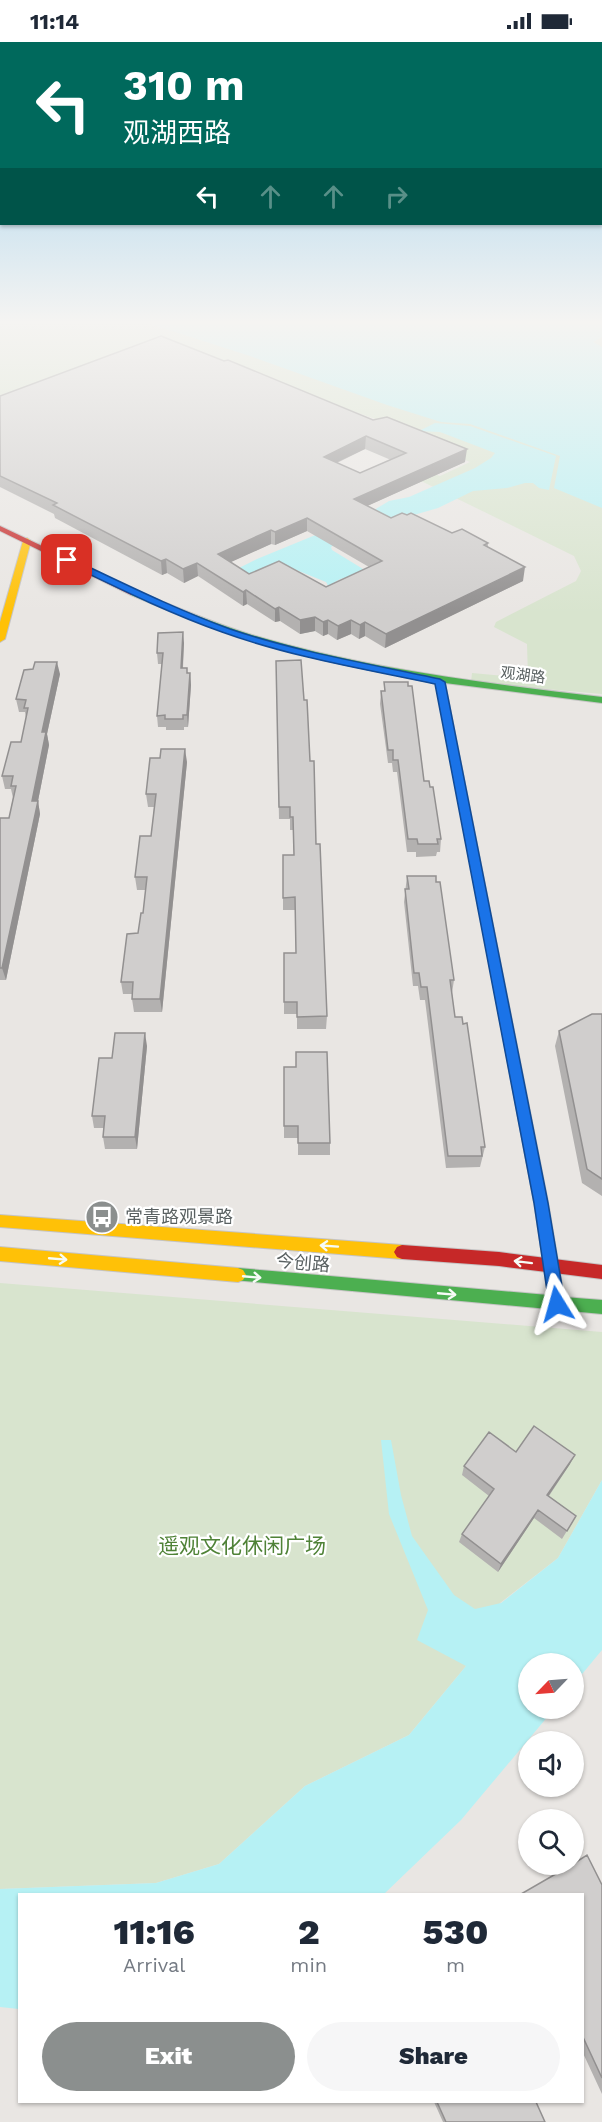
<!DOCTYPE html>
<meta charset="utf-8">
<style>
:root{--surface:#fff;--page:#f6f6f7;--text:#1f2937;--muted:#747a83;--accent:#8b8f8e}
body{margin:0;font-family:"Work Sans","Noto Sans SC",sans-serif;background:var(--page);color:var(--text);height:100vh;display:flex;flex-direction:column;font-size:22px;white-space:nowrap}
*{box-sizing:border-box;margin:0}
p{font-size:20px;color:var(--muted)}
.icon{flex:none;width:33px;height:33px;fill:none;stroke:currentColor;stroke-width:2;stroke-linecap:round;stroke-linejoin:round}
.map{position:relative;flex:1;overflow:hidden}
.sheet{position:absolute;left:18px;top:1851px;width:566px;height:210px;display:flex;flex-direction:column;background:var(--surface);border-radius:0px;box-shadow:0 2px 4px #0004}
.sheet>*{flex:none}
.hud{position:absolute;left:0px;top:0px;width:603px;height:183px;box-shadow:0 2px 4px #0004;background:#00695c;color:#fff;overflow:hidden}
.needle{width:39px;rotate:245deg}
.tools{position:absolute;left:518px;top:1611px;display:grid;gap:12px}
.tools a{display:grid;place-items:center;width:66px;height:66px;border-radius:50%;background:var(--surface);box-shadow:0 2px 4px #0004;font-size:30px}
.pin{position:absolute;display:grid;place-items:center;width:51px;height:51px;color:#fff;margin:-26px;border-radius:12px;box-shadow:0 3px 9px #0006}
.me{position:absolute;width:66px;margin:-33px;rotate:352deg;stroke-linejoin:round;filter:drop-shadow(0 0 4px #0008)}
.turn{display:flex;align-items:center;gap:21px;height:126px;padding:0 24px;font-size:27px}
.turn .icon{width:78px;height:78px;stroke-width:2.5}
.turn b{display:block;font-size:42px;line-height:51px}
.lanes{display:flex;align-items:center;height:57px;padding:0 24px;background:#0003;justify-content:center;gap:30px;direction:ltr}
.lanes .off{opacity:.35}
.eta{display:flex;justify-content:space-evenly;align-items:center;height:102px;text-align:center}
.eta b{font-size:36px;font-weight:800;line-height:42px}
.cta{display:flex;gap:12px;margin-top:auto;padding:12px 24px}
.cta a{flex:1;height:69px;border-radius:36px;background:var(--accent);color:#fff;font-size:24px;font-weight:800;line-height:69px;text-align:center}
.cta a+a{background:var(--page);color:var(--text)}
.status{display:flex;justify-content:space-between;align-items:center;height:42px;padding:0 30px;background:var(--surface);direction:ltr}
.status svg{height:16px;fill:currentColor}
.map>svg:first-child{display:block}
.green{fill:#d8e4ce}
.water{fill:#b6f1f4}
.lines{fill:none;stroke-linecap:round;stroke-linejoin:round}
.fast-casing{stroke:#c5c4c4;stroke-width:2}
.slow-casing{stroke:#c5c4c4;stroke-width:2}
.jam-casing{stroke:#c5c4c4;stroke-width:2}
.fast{fill:#4caf50;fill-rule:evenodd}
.slow{fill:#ffc107;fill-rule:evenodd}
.jam{fill:#c62828;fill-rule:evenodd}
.wall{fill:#b3b1b0;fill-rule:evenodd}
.shaded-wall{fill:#929090}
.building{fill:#d0cecd;stroke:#929090;stroke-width:1.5;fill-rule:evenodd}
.oneway{stroke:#f6fbf6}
.route{fill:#1a73e8;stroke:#114b97;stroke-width:1.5}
.labels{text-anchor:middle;stroke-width:4.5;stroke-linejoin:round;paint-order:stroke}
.far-street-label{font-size:15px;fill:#596061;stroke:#fff}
.poi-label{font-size:18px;fill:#596061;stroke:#fff;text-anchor:start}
.street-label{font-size:18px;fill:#596061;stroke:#fff}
.near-park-label{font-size:21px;fill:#4f8237;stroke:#fff}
</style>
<div class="status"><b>11:14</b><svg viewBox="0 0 49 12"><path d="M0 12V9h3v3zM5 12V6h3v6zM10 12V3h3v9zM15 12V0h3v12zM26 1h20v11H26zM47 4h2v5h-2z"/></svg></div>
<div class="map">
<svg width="602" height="2080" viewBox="0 0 602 2080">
<rect width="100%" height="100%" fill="#e9e6e3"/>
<path class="green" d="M 0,281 L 602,281 L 602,652 L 471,640 L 472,631 L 528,636 L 527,602 L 494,585 L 496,580 L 576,539 L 581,529 L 574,514 L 415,436 L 428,430 L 440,434 L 470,420 L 431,404 L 437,399 L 162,301 L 0,363 Z
M 0,1241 L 602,1290 L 602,1438 L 558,1516 L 500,1561 L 466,1624 L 409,1693 L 305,1744 L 219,1822 L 156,1841 L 0,1847 Z"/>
<path class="water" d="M 147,281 L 602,281 L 602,295 L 593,300 L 602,305 L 602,466 L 554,446 L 560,414 L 470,382 L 441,380 L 387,363 L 250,314 Z
M 435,381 L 470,384 L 556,414 L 549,448 L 539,446 L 533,441 L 525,441 L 507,446 L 473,449 L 438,466 L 355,490 L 331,505 L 332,508 L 363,527 L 365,533 L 354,538 C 346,535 342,535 335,540 L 334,545 L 329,545 L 326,540 L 289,525 L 236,542 L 219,536 L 257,517 L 369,471 L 389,459 L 409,455 L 475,426 L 491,416 L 495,411 L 440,390 L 419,389 Z
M 381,1398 L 391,1398 L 401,1453 L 412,1494 L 454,1553 L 475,1567 L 501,1561 L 558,1516 L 602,1438 L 602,1608 L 573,1643 L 573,1622 L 528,1622 L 528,1666 L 554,1667 L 461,1778 L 384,1852 L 20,1852 L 19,1967 L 0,1965 L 0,1847 L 156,1841 L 219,1822 L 305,1744 L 409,1693 L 466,1624 L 417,1598 L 428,1568 L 389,1472 Z"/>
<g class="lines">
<defs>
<path id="fast" d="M 131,549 L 137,549 C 175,565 213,581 252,593 C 366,627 484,641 602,655 L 602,661 L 445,641 L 548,1160 L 564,1255 L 602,1258 L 602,1272 L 233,1238 L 230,1233 L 233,1228 L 238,1226 L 548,1253 L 534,1160 L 436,639 C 330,623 229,595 131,553 Z"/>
<path id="slow" d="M 27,496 L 31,499 L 5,597 L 0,600 L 0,580 L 23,499 Z
M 0,1173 L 402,1203 L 407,1205 L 410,1210 L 407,1215 L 402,1217 L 0,1185 Z
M 0,1205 L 238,1226 L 243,1228 L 246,1233 L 243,1238 L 238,1240 L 0,1219 Z"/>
<path id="jam" d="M 0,484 L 137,549 L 138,551 L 131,553 L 0,489 Z
M 402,1203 L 499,1210 L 602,1223 L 602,1237 L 499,1224 L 402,1217 L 397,1215 L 394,1210 L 397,1205 Z"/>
</defs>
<use href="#fast" class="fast-casing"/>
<use href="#slow" class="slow-casing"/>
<use href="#jam" class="jam-casing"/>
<use href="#fast" class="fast"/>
<use href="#slow" class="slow"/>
<use href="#jam" class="jam"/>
</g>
<path class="wall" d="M 161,294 L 465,420 L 367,464 L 391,476 L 488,501 L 488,505 L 523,539 L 385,606 L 365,594 L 359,597 L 351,592 L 337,598 L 328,592 L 323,594 L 315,589 L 300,592 L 280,579 L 275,580 L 247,562 L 243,564 L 198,534 L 184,541 L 167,531 L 162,533 L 55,476 L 54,472 L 0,445 L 0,354 ZM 365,407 L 391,418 L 360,431 L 337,421 ZM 307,489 L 369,525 L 326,545 L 249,532 L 230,520 L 271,502 L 275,503 Z
M 184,601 L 183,626 L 188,631 L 190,631 L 191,643 L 188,685 L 184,685 L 184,688 L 166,688 L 166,685 L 158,685 L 157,674 L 162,622 L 158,622 L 157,611 Z
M 276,619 L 310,719 L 316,802 L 327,974 L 326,987 L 297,987 L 297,972 L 284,972 L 284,911 L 296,911 L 295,868 L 283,868 L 283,813 L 294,813 L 293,788 L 290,788 L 290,777 L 279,777 Z
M 60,632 L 47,692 L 49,703 L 38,759 L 40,772 L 6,938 L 0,938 L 0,776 L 9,776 L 13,756 L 11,747 L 5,747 L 2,734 L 21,700 L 26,676 L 25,670 L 19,670 L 16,657 Z
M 384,640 L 424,739 L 441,797 L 440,810 L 437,810 L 436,814 L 416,815 L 416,810 L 407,810 L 397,730 L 393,730 L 392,721 L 388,721 L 380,662 L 381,649 L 384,649 Z
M 187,720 L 162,970 L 134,970 L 132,957 L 132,952 L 123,952 L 121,940 L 138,891 L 143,871 L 146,848 L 137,848 L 135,835 L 151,794 L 154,765 L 148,765 L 146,752 Z
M 407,834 L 454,938 L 452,951 L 455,975 L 485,1105 L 480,1125 L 446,1126 L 425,958 L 420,958 L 418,944 L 413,944 L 404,860 Z
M 602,972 L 602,1154 L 582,1141 L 555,1004 L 559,989 Z
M 147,1004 L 137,1107 L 105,1107 L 103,1095 L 104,1086 L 94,1086 L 92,1074 L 112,1016 Z
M 284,1025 L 330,1101 L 330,1113 L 298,1113 L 298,1096 L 284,1096 Z
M 516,1410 L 570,1422 L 549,1454 L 576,1474 L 562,1497 L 534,1476 L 498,1530 L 459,1500 L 462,1492 L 489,1454 L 462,1433 L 464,1424 Z
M 602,1843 L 602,2052 L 582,2009 L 582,1852 Z
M 434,2060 L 536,2060 L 545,2080 L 443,2080 Z"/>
<path class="shaded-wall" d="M 366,394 L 365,407 L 323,427 L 324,415 Z
M 467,407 L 465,420 L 354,470 L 354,457 Z
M 307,476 L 307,489 L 275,503 L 275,490 Z
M 271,488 L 271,502 L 218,526 L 218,512 Z
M 166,517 L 167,531 L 162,533 L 161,519 Z
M 197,521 L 198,534 L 184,541 L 183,527 Z
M 525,525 L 523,539 L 385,606 L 386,592 Z
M 246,548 L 247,562 L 243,564 L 243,550 Z
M 279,565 L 280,579 L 275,580 L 275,567 Z
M 315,575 L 315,589 L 300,592 L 300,578 Z
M 328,578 L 328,592 L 323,594 L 323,580 Z
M 351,578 L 351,592 L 337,598 L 338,584 Z
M 365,580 L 365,594 L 359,597 L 360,583 Z
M 183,590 L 184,601 L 182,637 L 181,626 Z
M 57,620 L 60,632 L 47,692 L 49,703 L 38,759 L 40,772 L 6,938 L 2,926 L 32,759 L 42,690 Z
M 190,631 L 191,643 L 188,685 L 187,673 Z
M 185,707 L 187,720 L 162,970 L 160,957 Z
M 145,991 L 147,1004 L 137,1107 L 135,1095 Z
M 575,1413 L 570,1422 L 543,1462 L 547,1453 Z
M 538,1468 L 534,1476 L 498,1530 L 501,1522 Z"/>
<path class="building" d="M 161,294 L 224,319 L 228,318 L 373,378 L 387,375 L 467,407 L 354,457 L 391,476 L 402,471 L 407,473 L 411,471 L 452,491 L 462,487 L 488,501 L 484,503 L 525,525 L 386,592 L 365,580 L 360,583 L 351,578 L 338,584 L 328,578 L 323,580 L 315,575 L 300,578 L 279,565 L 275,567 L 246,548 L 243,550 L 197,521 L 183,527 L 166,517 L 161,519 L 53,463 L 57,461 L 0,434 L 0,354 ZM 366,394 L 406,411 L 360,431 L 324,415 ZM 307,476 L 382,519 L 326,545 L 279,519 L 249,532 L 218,512 L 271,488 L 275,490 Z
M 183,590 L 181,626 L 187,626 L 187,631 L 190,631 L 187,673 L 183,673 L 183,677 L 165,677 L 165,673 L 157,674 L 163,611 L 157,611 L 158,591 Z
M 301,618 L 304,658 L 307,658 L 310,719 L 314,719 L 316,802 L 320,802 L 327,974 L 297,975 L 297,960 L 284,960 L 284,911 L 296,911 L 295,855 L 283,856 L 283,813 L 294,813 L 293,775 L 290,775 L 290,765 L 279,765 L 276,619 Z
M 35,620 L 57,620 L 42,690 L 46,690 L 32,759 L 38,759 L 2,926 L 0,926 L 0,776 L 9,776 L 16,744 L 11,744 L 13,734 L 2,734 L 11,700 L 21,700 L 28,666 L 24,666 L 26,658 L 16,657 L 24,628 L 33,627 Z
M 384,640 L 408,640 L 408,644 L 412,644 L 424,739 L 429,739 L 430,745 L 433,745 L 441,797 L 437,797 L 438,802 L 418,802 L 417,797 L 408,797 L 398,718 L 393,718 L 393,708 L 388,708 L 381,649 L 385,649 Z
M 161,707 L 185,707 L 160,957 L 132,957 L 133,940 L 121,940 L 127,892 L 138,891 L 141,871 L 143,871 L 147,835 L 135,835 L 140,794 L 151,794 L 156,752 L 146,752 L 150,716 L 160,716 Z
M 407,834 L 436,834 L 436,840 L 440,840 L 454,938 L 450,938 L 455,975 L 462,975 L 463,982 L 467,981 L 485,1105 L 481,1105 L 482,1114 L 448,1114 L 427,945 L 421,945 L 419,931 L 414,931 L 405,847 L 409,847 Z
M 592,972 L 602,972 L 602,1137 L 587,1127 L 559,989 Z
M 115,991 L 145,991 L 135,1095 L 103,1095 L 105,1074 L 92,1074 L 99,1016 L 112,1016 Z
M 296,1010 L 327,1010 L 330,1101 L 298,1101 L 298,1084 L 284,1084 L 284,1025 L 296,1025 Z
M 534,1384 L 575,1413 L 547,1453 L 576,1474 L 567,1489 L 538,1468 L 501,1522 L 462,1492 L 494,1447 L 464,1424 L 489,1390 L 516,1410 Z
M 587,1813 L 602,1843 L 602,2036 L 582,1993 L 582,1852 L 521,1852 L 573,1822 Z
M 437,2060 L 536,2060 L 545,2080 L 446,2080 Z"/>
<defs><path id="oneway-shaft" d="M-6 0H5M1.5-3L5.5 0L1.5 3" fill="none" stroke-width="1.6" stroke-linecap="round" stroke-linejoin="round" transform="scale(1.5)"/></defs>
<g class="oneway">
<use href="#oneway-shaft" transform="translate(329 1204) rotate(-176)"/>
<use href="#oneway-shaft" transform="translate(58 1217) rotate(5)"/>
<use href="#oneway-shaft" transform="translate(523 1220) rotate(-173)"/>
<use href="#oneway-shaft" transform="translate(252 1235) rotate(5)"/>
<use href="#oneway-shaft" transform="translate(447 1252) rotate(5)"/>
</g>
<linearGradient id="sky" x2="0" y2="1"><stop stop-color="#94cced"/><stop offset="0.49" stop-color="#f5f4f2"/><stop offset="1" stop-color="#f5f4f2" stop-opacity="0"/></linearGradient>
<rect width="602" height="572" fill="url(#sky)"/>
<path class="route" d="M 64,516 L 70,516 C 123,541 175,567 230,587 C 298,610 370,622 440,637 L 445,640 L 548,1161 L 565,1262 L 563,1267 L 557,1269 L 552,1267 L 549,1262 L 534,1161 L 435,642 C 364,627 291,615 222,590 C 168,571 116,545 64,520 Z"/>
<defs>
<symbol id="bus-disc" viewBox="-11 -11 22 22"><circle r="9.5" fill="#8b8f8e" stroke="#fff"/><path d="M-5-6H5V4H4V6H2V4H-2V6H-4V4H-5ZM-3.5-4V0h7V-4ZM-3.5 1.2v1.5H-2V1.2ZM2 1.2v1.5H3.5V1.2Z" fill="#fff"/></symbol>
</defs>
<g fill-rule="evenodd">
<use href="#bus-disc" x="83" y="1156" width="38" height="38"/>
</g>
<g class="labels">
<g class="far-street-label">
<text transform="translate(523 633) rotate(7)" y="5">观湖路</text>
</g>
<g class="poi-label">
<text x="125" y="1181">常青路观景路</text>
</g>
<g class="street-label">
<text transform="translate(303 1221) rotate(5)" y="6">今创路</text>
</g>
<g class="near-park-label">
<text x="242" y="1511">遥观文化休闲广场</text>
</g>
</g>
</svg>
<div class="tools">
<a><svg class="needle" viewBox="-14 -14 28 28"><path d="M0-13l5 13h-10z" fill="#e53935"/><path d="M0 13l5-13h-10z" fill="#747a83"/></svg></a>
<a><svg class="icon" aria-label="sound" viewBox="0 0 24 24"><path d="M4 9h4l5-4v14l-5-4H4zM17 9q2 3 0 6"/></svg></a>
<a><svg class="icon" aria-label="search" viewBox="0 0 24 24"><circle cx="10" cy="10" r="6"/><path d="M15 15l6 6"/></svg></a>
</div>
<div class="pin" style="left:67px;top:518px;background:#d93025"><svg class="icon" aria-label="arrive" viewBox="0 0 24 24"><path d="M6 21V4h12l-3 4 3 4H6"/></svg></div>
<svg class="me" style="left:557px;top:1262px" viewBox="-20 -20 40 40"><path d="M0-17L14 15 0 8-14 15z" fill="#1a73e8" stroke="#fff" stroke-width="4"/></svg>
<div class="hud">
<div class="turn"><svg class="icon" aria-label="left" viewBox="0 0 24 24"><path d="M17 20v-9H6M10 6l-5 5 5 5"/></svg><div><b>310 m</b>观湖西路</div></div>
<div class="lanes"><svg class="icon" aria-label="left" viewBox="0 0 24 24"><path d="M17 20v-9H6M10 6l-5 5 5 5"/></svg><svg class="icon off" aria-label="ahead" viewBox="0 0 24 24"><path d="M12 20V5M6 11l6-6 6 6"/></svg><svg class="icon off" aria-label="ahead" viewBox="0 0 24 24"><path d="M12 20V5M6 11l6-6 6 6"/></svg><svg class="icon off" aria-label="right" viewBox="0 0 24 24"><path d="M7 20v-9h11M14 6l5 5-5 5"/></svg></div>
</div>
<section class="sheet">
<div class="eta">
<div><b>11:16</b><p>Arrival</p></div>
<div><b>2</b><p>min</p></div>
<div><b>530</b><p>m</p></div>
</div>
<div class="cta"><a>Exit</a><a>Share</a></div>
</section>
</div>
